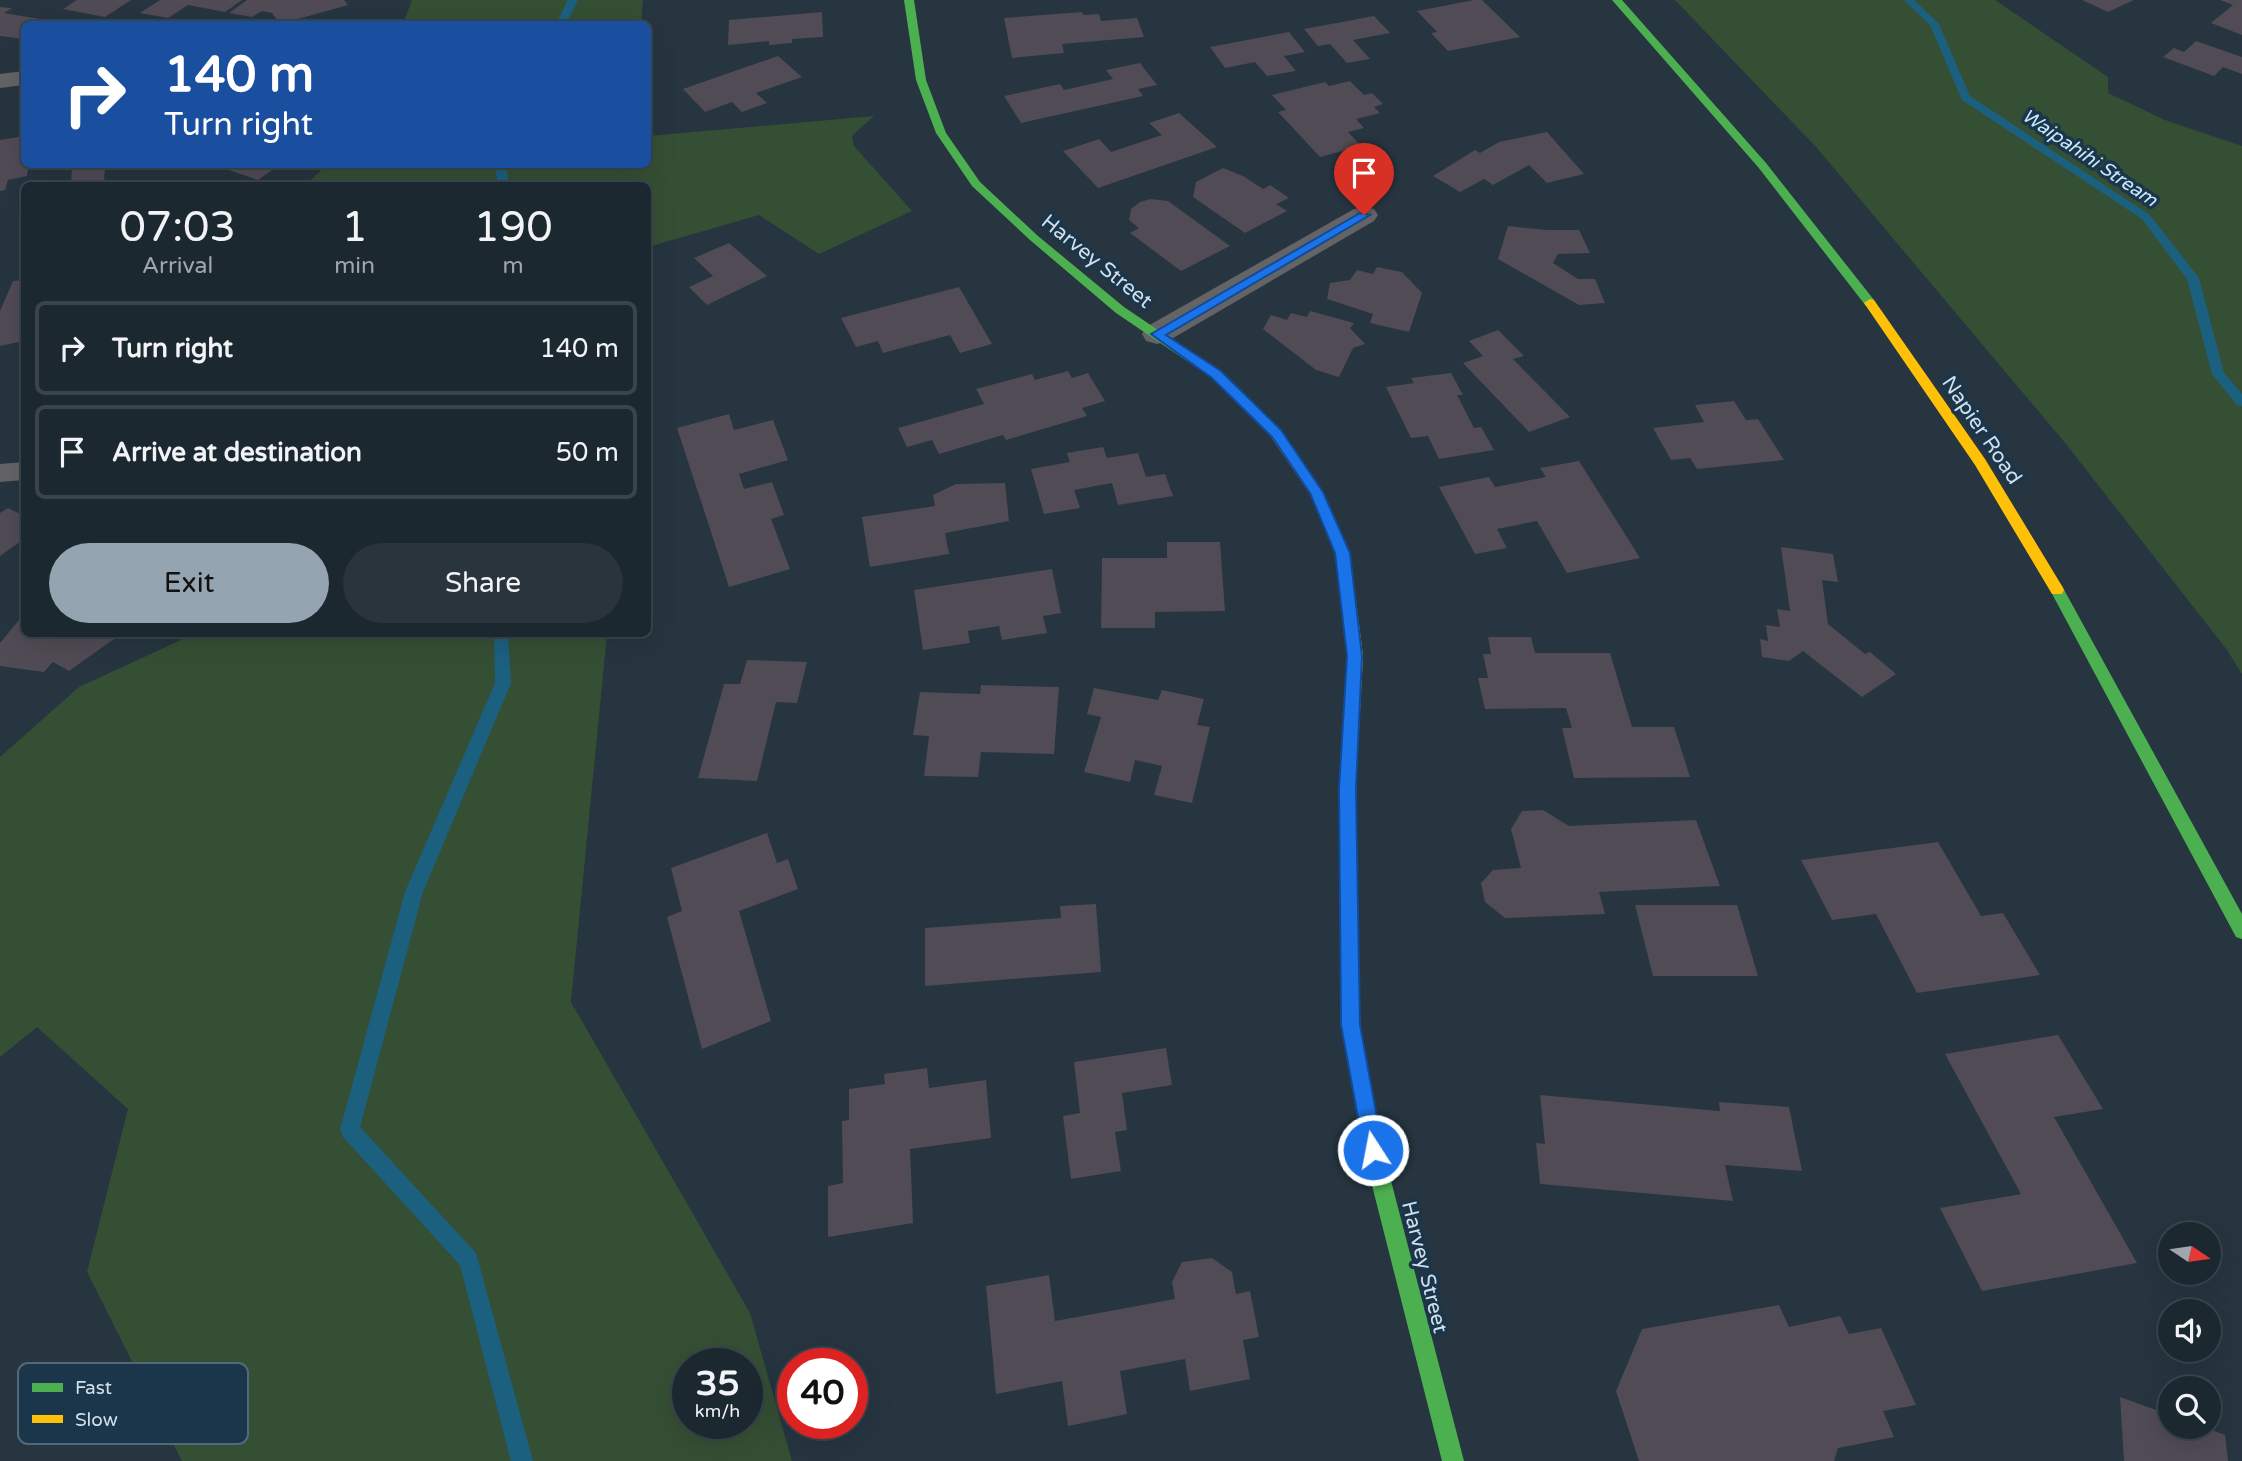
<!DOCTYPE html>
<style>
:root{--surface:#1c2830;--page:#29343c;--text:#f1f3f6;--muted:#a0a6ab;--line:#3a444c;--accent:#94a4b0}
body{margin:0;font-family:"Varela Round",sans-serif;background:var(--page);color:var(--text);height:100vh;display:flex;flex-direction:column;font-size:26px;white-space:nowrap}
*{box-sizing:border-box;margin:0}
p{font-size:23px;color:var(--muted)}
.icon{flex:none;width:38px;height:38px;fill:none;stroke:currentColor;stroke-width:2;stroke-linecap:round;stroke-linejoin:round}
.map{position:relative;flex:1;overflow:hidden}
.details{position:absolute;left:21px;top:182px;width:630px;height:455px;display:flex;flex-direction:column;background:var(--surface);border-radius:10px;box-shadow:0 7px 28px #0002,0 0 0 2px var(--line)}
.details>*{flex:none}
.banner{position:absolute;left:21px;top:21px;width:630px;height:147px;border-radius:10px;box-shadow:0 7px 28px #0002,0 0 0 2px var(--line);background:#1a4fa0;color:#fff;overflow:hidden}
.needle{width:46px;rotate:103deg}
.buttons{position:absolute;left:2158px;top:1222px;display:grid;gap:14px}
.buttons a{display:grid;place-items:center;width:63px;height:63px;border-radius:50%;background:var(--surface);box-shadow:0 7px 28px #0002,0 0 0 2px var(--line);font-size:35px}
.speed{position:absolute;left:672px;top:1348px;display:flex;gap:14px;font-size:35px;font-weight:700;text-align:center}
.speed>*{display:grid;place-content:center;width:91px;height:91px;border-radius:50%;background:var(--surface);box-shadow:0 7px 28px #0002,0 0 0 2px var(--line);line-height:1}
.speed small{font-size:18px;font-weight:400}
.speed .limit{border:10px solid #d22;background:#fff;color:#111}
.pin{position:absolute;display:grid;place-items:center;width:60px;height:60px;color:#fff;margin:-72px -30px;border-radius:50% 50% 50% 0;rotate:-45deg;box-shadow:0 0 7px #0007}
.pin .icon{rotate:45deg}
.me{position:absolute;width:77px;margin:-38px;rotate:349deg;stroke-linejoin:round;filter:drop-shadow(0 0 5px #0008)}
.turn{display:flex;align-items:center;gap:24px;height:147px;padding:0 28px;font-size:32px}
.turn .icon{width:91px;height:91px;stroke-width:2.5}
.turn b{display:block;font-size:49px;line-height:60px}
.eta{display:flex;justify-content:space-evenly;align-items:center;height:119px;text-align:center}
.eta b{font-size:42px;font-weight:600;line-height:49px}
.action{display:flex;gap:14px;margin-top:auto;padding:14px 28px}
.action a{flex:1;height:80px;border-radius:42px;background:var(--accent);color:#111;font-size:28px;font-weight:600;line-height:80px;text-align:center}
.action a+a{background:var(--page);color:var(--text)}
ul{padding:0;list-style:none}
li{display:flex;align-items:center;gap:21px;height:94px;margin:0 14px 10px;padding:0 14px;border:4px solid var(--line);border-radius:10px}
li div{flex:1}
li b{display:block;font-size:26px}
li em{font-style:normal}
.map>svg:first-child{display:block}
.green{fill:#354f34;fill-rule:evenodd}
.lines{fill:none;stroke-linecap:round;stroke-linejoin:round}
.stream{fill:#1c6080;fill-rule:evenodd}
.building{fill:#504b54}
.lane{fill:#646366;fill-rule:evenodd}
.street{fill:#646366;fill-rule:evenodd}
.fast{fill:#4caf50;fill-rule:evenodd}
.slow{fill:#ffc107;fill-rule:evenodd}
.route{fill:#1a73e8;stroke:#114b97;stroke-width:2}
.labels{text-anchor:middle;stroke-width:7;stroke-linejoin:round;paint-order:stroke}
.far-water-label{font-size:19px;font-style:italic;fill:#c6eaff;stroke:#1b364b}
.street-label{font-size:21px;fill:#d0dfec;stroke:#1b364b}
.key{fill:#1b364b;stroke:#51697b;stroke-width:2}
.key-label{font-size:19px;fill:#d0dfec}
</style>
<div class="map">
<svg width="2242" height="1461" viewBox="0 0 2242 1461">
<rect width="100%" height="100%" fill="#263540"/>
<path class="green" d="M 412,0 L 643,0 L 641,24 L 403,24 Z
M 1675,0 L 1995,0 L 2108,77 L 2108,93 L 2165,120 L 2242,146 L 2242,674 L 2227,650 L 2066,444 L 1817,148 Z
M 874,116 L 852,136 L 854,146 L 912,211 L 819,254 L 759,215 L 648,247 L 648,186 L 305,185 L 327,165 L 648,164 L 648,136 Z
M 194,634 L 607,634 L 571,1002 L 750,1313 L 792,1461 L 182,1461 L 87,1272 L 128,1109 L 37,1027 L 0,1057 L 0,757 L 79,687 ZM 747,1363 L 747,1423 L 688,1423 L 688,1363 Z"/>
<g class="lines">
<path class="stream" d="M 568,0 L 578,0 L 566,24 L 556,24 Z
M 1904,0 L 1914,0 L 1939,24 L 1970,96 L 2150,215 L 2199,278 L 2224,373 L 2242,394 L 2242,406 L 2237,405 L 2212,374 L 2187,279 L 2142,219 L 1962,100 L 1930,25 Z
M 495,164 L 506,164 L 509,186 L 498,186 Z
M 494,634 L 508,634 L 511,683 L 423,892 L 360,1127 L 476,1253 L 533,1461 L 511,1461 L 460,1265 L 343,1137 L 340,1130 L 405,892 L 495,683 Z"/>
</g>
<path class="building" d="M 77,0 L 131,0 L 105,17 L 63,9 Z
M 160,0 L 242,0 L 225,12 L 188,5 L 168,18 L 140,13 Z
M 247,0 L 344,0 L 348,5 L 280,24 L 272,13 L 262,11 L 252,17 L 229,13 Z
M 1474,0 L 1482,0 L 1520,37 L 1448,51 L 1431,33 L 1437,32 L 1417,11 Z
M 2082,0 L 2134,0 L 2108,12 Z
M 2220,0 L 2242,0 L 2242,35 L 2211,23 L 2233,5 Z
M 0,7 L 12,8 L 4,13 L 70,24 L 24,24 L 24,39 L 0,36 Z
M 822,12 L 823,37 L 792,39 L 792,43 L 769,45 L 769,41 L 728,45 L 729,20 Z
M 1082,12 L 1083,15 L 1099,14 L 1101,21 L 1137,18 L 1144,37 L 1062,44 L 1064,53 L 1012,58 L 1004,18 Z
M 1374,16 L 1390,33 L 1353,40 L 1370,59 L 1347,63 L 1330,44 L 1318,46 L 1304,29 Z
M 1289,32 L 1305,52 L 1284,56 L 1296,71 L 1267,76 L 1255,62 L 1225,68 L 1210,47 Z
M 2196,41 L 2242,57 L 2242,74 L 2223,67 L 2214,76 L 2163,57 L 2174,48 L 2184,52 Z
M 778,56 L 802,77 L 756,93 L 767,103 L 742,112 L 732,102 L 705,112 L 683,89 Z
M 1140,63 L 1157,85 L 1138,89 L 1143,96 L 1021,123 L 1004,96 L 1060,84 L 1064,90 L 1113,79 L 1106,70 Z
M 1350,81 L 1364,95 L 1372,93 L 1383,104 L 1374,107 L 1380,113 L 1356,119 L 1364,128 L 1348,132 L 1361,146 L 1320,157 L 1278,112 L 1286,110 L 1272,95 L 1325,82 L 1329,86 Z
M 1179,113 L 1217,147 L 1098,188 L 1063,151 L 1099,139 L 1111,152 L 1162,135 L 1149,123 Z
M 1547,132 L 1584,174 L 1547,183 L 1529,165 L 1493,185 L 1484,179 L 1460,192 L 1433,176 L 1475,150 L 1480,153 L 1499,142 Z
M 24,136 L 24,164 L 29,164 L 27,176 L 8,180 L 5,190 L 0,191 L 0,140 Z
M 72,164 L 105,164 L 104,183 L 71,186 Z
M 211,164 L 281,164 L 258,180 Z
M 1223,168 L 1243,176 L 1263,189 L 1270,185 L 1289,198 L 1276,204 L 1287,211 L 1245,233 L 1193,197 L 1196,182 Z
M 1151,199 L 1168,201 L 1230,246 L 1181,271 L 1130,233 L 1139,228 L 1129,220 L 1131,209 L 1140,202 Z
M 1508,226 L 1546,230 L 1579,230 L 1590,253 L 1558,254 L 1553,263 L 1578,279 L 1595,279 L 1605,303 L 1579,305 L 1498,259 Z
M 729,243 L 767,276 L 707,305 L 689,287 L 713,276 L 694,258 Z
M 1377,267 L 1402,272 L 1422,293 L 1409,332 L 1370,323 L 1373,314 L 1327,299 L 1330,283 L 1350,280 L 1357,270 L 1373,274 Z
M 24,280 L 24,341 L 0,346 L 0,311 L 13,281 Z
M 959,287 L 992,344 L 960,353 L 950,335 L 883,353 L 878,341 L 856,347 L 841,318 Z
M 1310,311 L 1354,323 L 1350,328 L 1365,344 L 1353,348 L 1339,377 L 1316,370 L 1263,329 L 1271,315 L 1287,320 L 1291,313 L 1307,317 Z
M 1498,330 L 1524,356 L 1513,359 L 1570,417 L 1529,432 L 1463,363 L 1483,356 L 1469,341 Z
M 1068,371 L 1072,378 L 1088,373 L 1105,401 L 1082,408 L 1087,416 L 1006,440 L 1003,435 L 939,454 L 932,440 L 907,447 L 898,428 L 984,404 L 976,389 L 1032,374 L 1035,380 Z
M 1451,373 L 1463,395 L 1457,395 L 1474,428 L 1481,427 L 1494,450 L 1439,459 L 1428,436 L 1411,438 L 1386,387 L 1414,383 L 1411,378 Z
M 1734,401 L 1746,420 L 1758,419 L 1784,460 L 1697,469 L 1690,458 L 1671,460 L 1653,428 L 1704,422 L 1695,405 Z
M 729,414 L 734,430 L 773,420 L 788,460 L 739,474 L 744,489 L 772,482 L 784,515 L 771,519 L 790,569 L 729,587 L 677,428 Z
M 1103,447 L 1107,458 L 1138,453 L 1146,477 L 1165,474 L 1173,496 L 1118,505 L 1112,483 L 1074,490 L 1080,508 L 1044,514 L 1031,469 L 1070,462 L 1067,453 Z
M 1579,461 L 1640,558 L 1567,573 L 1537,521 L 1497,529 L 1507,548 L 1475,554 L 1439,487 L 1489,477 L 1495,487 L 1546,477 L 1540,468 Z
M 1005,483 L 1009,521 L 945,533 L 949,554 L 870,567 L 862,517 L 935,506 L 933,495 L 956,484 Z
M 8,508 L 24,516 L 24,539 L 0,556 L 0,513 Z
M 1167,542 L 1220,542 L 1225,611 L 1155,612 L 1155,628 L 1101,628 L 1102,558 L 1167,558 Z
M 1781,547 L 1833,554 L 1838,582 L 1822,580 L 1828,624 L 1865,654 L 1870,652 L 1896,674 L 1862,697 L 1803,651 L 1789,661 L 1762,657 L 1760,639 L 1768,641 L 1766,625 L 1780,627 L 1777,609 L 1790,611 Z
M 1052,569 L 1061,613 L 1043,616 L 1047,633 L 1002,640 L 999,626 L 968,631 L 970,643 L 923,650 L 914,590 Z
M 24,614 L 24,634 L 121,634 L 69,671 L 53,662 L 44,672 L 0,666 L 0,643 Z
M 1488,637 L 1531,637 L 1535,653 L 1610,653 L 1632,727 L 1674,727 L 1690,777 L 1574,778 L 1562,728 L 1572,728 L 1566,708 L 1485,709 L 1478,678 L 1488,678 L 1483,654 L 1491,654 Z
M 747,660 L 807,662 L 797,703 L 776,702 L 757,781 L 698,778 L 724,684 L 740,684 Z
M 981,685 L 1059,687 L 1054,754 L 981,752 L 978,777 L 924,776 L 929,736 L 913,735 L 920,692 L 980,694 Z
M 1094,688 L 1158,700 L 1162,690 L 1204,699 L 1197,725 L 1210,727 L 1192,803 L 1154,795 L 1162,766 L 1135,760 L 1130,782 L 1084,772 L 1101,717 L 1087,714 Z
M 1543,810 L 1569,826 L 1696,820 L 1720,886 L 1599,892 L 1605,914 L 1505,918 L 1485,902 L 1481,883 L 1493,870 L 1521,868 L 1511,829 L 1522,811 Z
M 767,833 L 777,863 L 788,859 L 798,889 L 739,911 L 771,1021 L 702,1049 L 667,917 L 682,911 L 671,868 Z
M 1938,842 L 1981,916 L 2003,913 L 2040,975 L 1917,993 L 1876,914 L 1832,920 L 1801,860 Z
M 1096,904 L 1101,972 L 925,986 L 925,928 L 1061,918 L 1060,906 Z
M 1635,905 L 1737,905 L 1758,976 L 1653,976 Z
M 2058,1035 L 2103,1109 L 2054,1117 L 2137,1263 L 1982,1291 L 1940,1208 L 2021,1194 L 1945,1054 Z
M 1166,1048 L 1172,1085 L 1122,1093 L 1127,1130 L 1115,1132 L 1121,1171 L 1071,1179 L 1063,1116 L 1080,1113 L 1074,1062 Z
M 927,1068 L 929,1088 L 986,1080 L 991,1138 L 910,1149 L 913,1223 L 828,1237 L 828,1186 L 843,1183 L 842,1121 L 849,1120 L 849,1089 L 885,1084 L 884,1074 Z
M 1540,1095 L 1720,1111 L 1719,1102 L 1789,1107 L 1802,1171 L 1725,1165 L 1733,1201 L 1540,1184 L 1536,1143 L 1545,1144 Z
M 1212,1258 L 1232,1272 L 1236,1294 L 1250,1291 L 1259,1337 L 1243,1340 L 1250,1379 L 1190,1391 L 1185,1359 L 1120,1371 L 1127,1414 L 1068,1426 L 1062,1381 L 996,1394 L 986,1286 L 1049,1275 L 1055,1321 L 1175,1299 L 1172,1282 L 1182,1262 Z
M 1779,1305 L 1789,1327 L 1840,1316 L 1849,1334 L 1881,1328 L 1916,1405 L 1883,1411 L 1894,1437 L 1838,1448 L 1834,1461 L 1639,1461 L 1616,1391 L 1642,1329 Z
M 2120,1397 L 2170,1415 L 2170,1426 L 2201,1426 L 2225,1435 L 2228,1461 L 2124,1461 Z"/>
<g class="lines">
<path class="lane" d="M 24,462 L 24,480 L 0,482 L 0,464 Z"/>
<path class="street" d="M 24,71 L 24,85 L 0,88 L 0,74 Z
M 1364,207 L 1374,209 L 1378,215 L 1374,221 L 1168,341 L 1157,344 L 1146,341 L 1142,334 L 1146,327 L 1354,209 Z"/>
<path class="fast" d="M 904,0 L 914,0 L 926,80 L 946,133 L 980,182 L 1038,236 L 1124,307 L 1220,372 L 1268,418 L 1268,424 L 1258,424 L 1212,378 L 1116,313 L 1030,240 L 972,186 L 936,133 L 916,80 Z
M 1612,0 L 1622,0 L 1766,163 L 1874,300 L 1874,306 L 1866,306 L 1758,167 Z
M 2057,584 L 2062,586 L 2242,914 L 2242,939 L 2236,937 L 2050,590 Z
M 1347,798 L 1353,800 L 1355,805 L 1359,1025 L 1383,1150 L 1464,1461 L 1442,1461 L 1363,1150 L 1341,1025 L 1339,805 L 1341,800 Z"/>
<path class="slow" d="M 1870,299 L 1874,300 L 1985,459 L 2062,586 L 2064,590 L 2062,594 L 2052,594 L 1975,465 L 1864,303 Z
M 1263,416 L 1281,431 L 1321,489 L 1350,553 L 1363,656 L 1355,805 L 1353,810 L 1347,812 L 1341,810 L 1339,805 L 1347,656 L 1336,553 L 1310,494 L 1271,437 L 1256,421 Z"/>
</g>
<path class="route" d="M 1360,213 L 1370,215 L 1166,335 L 1221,371 L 1281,430 L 1323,492 L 1350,553 L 1362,656 L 1356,789 L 1360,1025 L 1383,1150 L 1380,1156 L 1373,1159 L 1366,1156 L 1364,1150 L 1341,1025 L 1339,789 L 1347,656 L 1335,553 L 1310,493 L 1272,437 L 1212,378 L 1151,334 Z"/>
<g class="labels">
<g class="far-water-label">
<text transform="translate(2090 157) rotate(34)" y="7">Waipahihi Stream</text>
</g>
<g class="street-label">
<text transform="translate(1097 261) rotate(39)" y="7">Harvey Street</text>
<text transform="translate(1982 430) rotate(56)" y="7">Napier Road</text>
<text transform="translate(1425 1267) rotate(76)" y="7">Harvey Street</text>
</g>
</g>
<rect x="18" y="1363" width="230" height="81" rx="10" class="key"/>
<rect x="32" y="1383" width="31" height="9" fill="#4caf50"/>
<rect x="32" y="1415" width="31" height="8" fill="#ffc107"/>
<g class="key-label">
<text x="75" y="1394">Fast</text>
<text x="75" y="1426">Slow</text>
</g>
</svg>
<div class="buttons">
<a><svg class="needle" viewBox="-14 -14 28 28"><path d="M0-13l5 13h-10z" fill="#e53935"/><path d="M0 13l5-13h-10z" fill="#a0a6ab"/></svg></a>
<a><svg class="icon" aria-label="sound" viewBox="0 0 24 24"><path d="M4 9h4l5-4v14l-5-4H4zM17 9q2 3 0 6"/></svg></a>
<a><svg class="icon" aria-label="search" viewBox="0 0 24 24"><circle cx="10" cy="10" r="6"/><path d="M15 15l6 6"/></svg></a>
</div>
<div class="speed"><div>35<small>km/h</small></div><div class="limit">40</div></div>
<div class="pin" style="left:1364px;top:215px;background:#d93025"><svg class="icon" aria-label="arrive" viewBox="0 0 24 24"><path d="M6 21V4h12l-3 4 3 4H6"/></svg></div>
<svg class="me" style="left:1373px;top:1150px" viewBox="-20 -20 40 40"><circle r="17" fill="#1a73e8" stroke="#fff" stroke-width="3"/><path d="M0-11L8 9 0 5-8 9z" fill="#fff"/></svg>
<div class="banner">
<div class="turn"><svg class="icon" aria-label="right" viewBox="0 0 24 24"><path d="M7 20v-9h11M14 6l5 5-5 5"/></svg><div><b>140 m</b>Turn right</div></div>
</div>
<section class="details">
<div class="eta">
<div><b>07:03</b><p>Arrival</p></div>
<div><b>1</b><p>min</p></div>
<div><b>190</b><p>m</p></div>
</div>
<ul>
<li><svg class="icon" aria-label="right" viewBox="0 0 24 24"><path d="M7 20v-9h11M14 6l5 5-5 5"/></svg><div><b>Turn right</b></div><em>140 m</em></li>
<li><svg class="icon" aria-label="arrive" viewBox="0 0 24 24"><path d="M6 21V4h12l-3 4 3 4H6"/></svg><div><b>Arrive at destination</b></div><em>50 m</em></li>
</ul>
<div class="action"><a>Exit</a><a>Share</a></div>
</section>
</div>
